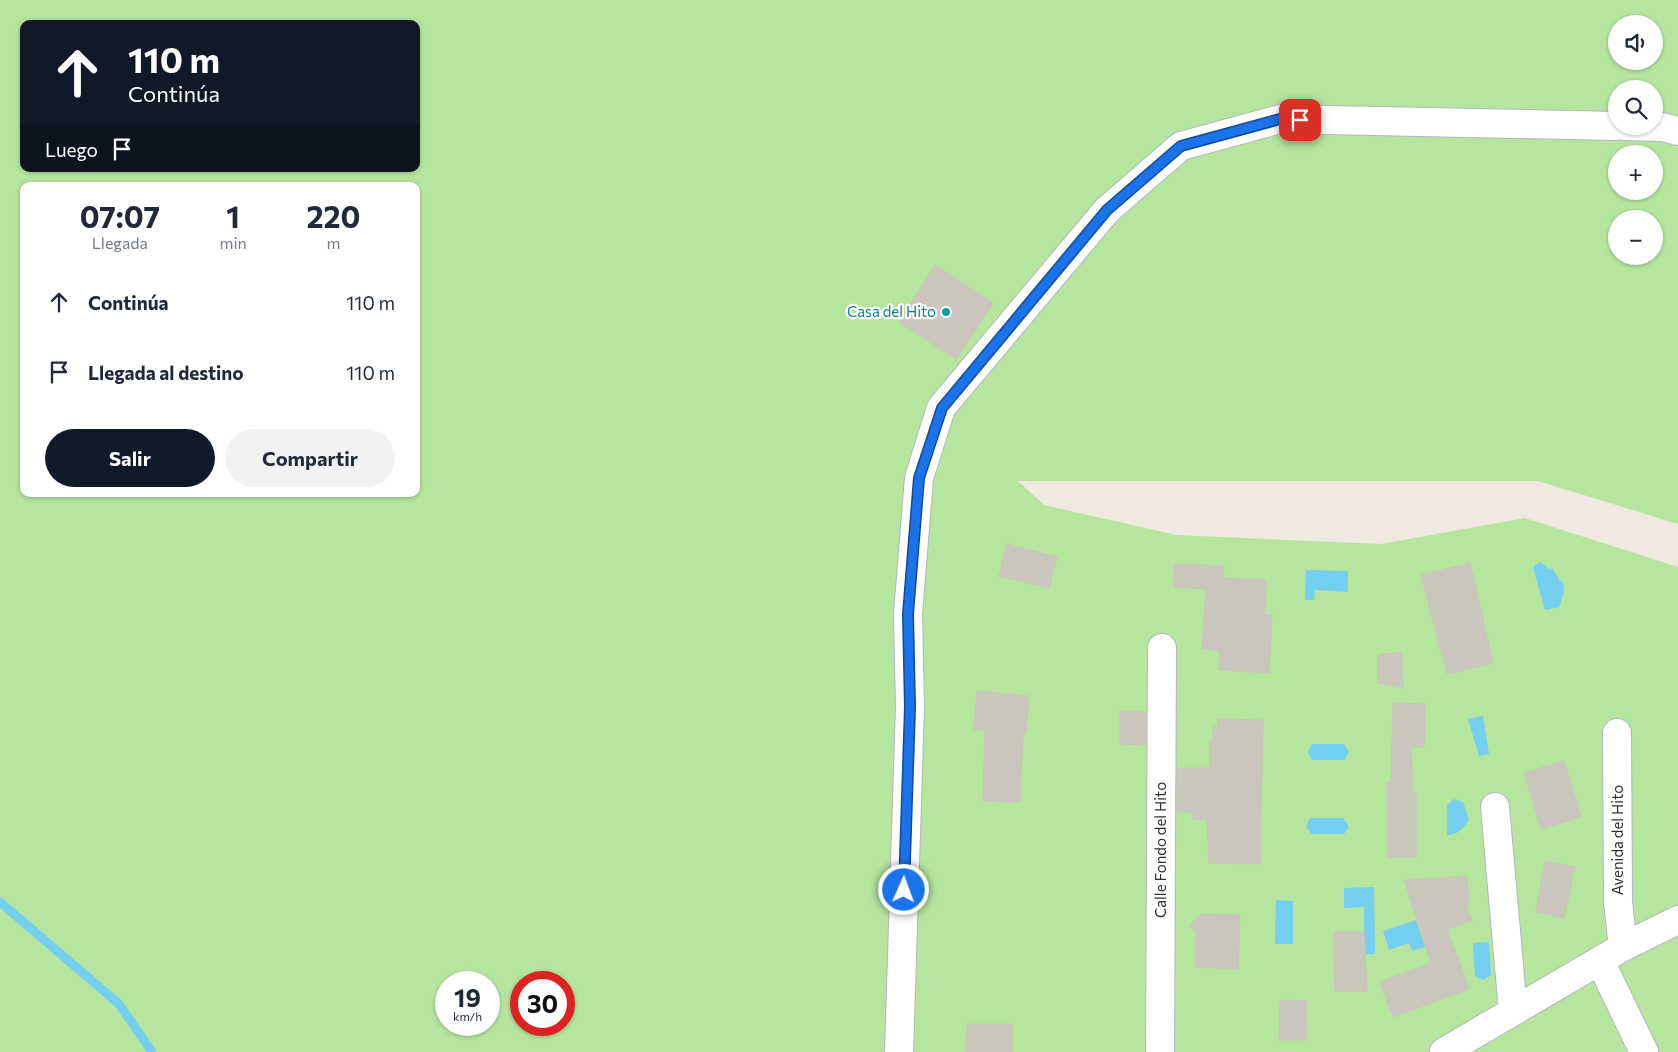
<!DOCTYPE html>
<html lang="es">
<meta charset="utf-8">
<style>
:root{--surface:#fff;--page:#f2f2f3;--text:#1f2937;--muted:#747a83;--accent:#111827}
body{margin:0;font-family:Commissioner,sans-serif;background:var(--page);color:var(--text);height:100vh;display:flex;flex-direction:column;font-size:19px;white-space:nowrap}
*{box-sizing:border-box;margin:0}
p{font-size:16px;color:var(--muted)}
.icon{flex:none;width:28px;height:28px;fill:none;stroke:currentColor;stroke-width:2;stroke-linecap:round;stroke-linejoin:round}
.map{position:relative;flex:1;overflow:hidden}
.side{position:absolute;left:20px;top:182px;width:400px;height:315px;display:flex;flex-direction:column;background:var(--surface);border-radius:10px;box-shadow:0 1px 4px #0004}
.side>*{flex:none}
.hud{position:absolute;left:20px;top:20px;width:400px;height:152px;border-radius:10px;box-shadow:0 1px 4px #0004;background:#111827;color:#fff;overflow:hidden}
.tools{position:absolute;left:1608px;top:15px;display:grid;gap:10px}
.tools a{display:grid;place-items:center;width:55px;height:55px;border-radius:50%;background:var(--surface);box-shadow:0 1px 4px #0004;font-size:25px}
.speed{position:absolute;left:435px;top:971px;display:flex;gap:10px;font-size:25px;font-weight:700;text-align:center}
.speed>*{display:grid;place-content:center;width:65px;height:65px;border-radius:50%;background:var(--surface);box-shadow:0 1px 4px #0004;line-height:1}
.speed small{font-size:12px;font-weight:400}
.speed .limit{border:8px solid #d22;background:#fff;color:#111}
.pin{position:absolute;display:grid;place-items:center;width:42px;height:42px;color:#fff;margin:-21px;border-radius:10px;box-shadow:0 2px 8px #0006}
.me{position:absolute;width:55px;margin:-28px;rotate:2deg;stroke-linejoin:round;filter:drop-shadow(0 0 4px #0008)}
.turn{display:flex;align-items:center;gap:18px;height:105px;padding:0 25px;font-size:22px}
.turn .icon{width:65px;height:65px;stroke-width:2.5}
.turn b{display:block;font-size:35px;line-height:42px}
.then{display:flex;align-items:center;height:48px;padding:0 25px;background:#0003;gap:10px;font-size:19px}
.eta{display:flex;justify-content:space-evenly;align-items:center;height:85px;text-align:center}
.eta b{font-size:30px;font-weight:700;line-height:35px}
.cta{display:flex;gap:10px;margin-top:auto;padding:10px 25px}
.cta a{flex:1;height:58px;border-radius:30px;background:var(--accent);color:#fff;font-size:20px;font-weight:700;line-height:58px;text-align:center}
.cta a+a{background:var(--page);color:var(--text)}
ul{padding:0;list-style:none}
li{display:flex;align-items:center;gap:15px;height:70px;padding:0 25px}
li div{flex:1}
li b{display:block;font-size:19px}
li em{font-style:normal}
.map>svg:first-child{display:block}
.green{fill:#b6e59e;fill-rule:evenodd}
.water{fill:#75cff0}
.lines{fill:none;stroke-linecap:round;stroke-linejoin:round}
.stream{stroke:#75cff0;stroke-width:9}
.building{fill:#cbc7bf;stroke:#cbc5ba}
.minor-casing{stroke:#b4b7c1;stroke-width:30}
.minor{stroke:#fff;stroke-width:28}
.route-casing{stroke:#114b97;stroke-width:12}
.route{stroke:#1a73e8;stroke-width:9}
.culture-dot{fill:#0f9aa8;stroke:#fff;stroke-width:2}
.labels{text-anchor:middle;stroke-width:4.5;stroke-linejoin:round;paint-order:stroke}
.culture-label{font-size:15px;fill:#0d838f;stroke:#fff;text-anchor:end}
.street-label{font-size:15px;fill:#2e2e2e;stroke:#fff}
</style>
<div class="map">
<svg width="1678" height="1052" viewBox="0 0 1678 1052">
<rect width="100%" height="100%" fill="#efe9e1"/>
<path class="green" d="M 0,0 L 1678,0 L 1678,524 L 1538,481 L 1018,481 L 1044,505 L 1176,535 L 1381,544 L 1525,518 L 1678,567 L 1678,1052 L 0,1052 ZM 24,24 L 416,24 L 416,169 L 24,169 ZM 1616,24 L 1654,24 L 1654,61 L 1616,61 ZM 1616,89 L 1654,89 L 1654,126 L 1616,126 ZM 1616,154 L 1654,154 L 1654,191 L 1616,191 ZM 24,186 L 416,186 L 416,494 L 24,494 ZM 1616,219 L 1654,219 L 1654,256 L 1616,256 ZM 446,982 L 489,982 L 489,1025 L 446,1025 ZM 521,982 L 564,982 L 564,1025 L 521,1025 Z"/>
<path class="water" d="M 1540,562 L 1547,566 L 1546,568 L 1553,569 L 1560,581 L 1563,582 L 1564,592 L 1559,607 L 1545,610 L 1534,571 L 1534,566 Z
M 1306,570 L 1348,571 L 1348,592 L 1315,590 L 1314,600 L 1305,600 Z
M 1483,716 L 1489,754 L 1479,756 L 1468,719 Z
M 1312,744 L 1344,744 L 1349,752 L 1345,760 L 1312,760 L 1308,752 Z
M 1454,799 L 1463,802 L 1469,820 C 1463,828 1459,835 1447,835 L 1447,805 Z
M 1310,818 L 1343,818 L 1349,827 L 1344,834 L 1311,834 L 1306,826 Z
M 1374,887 L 1375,954 L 1364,954 L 1364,907 L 1344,908 L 1344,888 Z
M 1276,900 L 1293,901 L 1293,944 L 1275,944 Z
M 1416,920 L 1425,947 L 1412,951 L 1409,943 L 1389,950 L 1383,931 Z
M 1489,942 L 1491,975 L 1483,980 L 1475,976 L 1473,943 Z"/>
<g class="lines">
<path class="stream" d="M 0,902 L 119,1004 L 152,1052"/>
</g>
<path class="building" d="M 935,265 L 993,303 L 956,359 L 899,322 Z
M 1007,544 L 1057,557 L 1049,588 L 999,576 Z
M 1470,563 L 1493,663 L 1447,674 L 1421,575 Z
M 1175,564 L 1224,566 L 1223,578 L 1266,580 L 1265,615 L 1272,615 L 1269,673 L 1219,670 L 1220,650 L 1202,649 L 1206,589 L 1174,587 Z
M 1402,653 L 1403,688 L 1378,683 L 1378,654 Z
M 977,691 L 1029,696 L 1026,733 L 1023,733 L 1020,802 L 983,801 L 985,730 L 974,729 Z
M 1393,703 L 1425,704 L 1424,747 L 1411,747 L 1413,792 L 1416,792 L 1416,857 L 1388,857 L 1387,783 L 1391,783 Z
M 1120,711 L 1146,712 L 1146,745 L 1120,744 Z
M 1218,719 L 1263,720 L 1260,864 L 1209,863 L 1207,819 L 1193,819 L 1193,812 L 1177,812 L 1177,768 L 1210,768 L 1210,741 L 1213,741 L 1213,727 L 1218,727 Z
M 1564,761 L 1581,817 L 1541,829 L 1524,773 Z
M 1545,861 L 1575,867 L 1564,918 L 1536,912 Z
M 1467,876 L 1469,904 L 1466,904 L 1472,921 L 1447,929 L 1469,989 L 1393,1017 L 1380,982 L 1431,963 L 1404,880 Z
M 1203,914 L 1240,915 L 1238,969 L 1195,967 L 1196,931 L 1189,925 Z
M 1334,932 L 1364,932 L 1367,991 L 1335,991 Z
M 1280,1000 L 1307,1001 L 1306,1040 L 1279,1040 Z
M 967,1024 L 1012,1024 L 1012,1052 L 966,1052 Z"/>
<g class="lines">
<defs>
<path id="minor" d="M 1625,126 L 1662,127 L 1678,131
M 1617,733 L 1618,902 L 1623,947
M 1495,807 L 1513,1011
M 1600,961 L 1644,1052
M 899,1052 L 910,707 L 908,614 L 919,478 L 941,408 L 1107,210 L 1181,146 L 1280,119 L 1616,126
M 1160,1052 L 1162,648
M 1444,1052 L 1623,947 L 1678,920"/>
</defs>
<use href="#minor" class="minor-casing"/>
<use href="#minor" class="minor"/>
</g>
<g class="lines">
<defs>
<path id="route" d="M 904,890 L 910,707 L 908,614 L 919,478 L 942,408 L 1107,210 L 1181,146 L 1280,119 L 1300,120"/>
</defs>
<use href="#route" class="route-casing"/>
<use href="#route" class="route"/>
</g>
<circle class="culture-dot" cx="946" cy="312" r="5"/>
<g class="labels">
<g class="culture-label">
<text x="936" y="317">Casa del Hito</text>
</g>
<g class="street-label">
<text transform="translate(1618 840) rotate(-90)" y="5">Avenida del Hito</text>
<text transform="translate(1161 850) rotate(-90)" y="5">Calle Fondo del Hito</text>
</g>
</g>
</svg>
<div class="tools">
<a><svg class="icon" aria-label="sound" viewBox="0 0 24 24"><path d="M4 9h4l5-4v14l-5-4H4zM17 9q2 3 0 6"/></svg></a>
<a><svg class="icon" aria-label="search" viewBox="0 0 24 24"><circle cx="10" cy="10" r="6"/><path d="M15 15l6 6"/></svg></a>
<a>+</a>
<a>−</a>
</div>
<div class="speed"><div>19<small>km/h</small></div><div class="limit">30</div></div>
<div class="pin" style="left:1300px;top:120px;background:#d93025"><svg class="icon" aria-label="arrive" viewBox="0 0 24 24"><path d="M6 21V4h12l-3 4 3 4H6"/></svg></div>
<svg class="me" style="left:904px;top:890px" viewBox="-20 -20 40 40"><circle r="17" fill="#1a73e8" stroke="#fff" stroke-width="3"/><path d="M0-11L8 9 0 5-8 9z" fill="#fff"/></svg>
<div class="hud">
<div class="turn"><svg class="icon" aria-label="ahead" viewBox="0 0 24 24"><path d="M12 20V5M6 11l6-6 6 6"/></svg><div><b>110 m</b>Continúa</div></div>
<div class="then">Luego<svg class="icon" aria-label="arrive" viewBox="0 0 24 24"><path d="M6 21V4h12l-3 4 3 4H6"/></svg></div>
</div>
<section class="side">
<div class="eta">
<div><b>07:07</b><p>Llegada</p></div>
<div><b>1</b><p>min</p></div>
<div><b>220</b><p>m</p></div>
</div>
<ul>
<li><svg class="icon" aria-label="ahead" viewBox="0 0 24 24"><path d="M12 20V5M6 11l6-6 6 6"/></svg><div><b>Continúa</b></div><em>110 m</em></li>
<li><svg class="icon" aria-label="arrive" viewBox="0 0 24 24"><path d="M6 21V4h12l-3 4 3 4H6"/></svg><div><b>Llegada al destino</b></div><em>110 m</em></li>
</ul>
<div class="cta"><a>Salir</a><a>Compartir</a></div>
</section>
</div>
